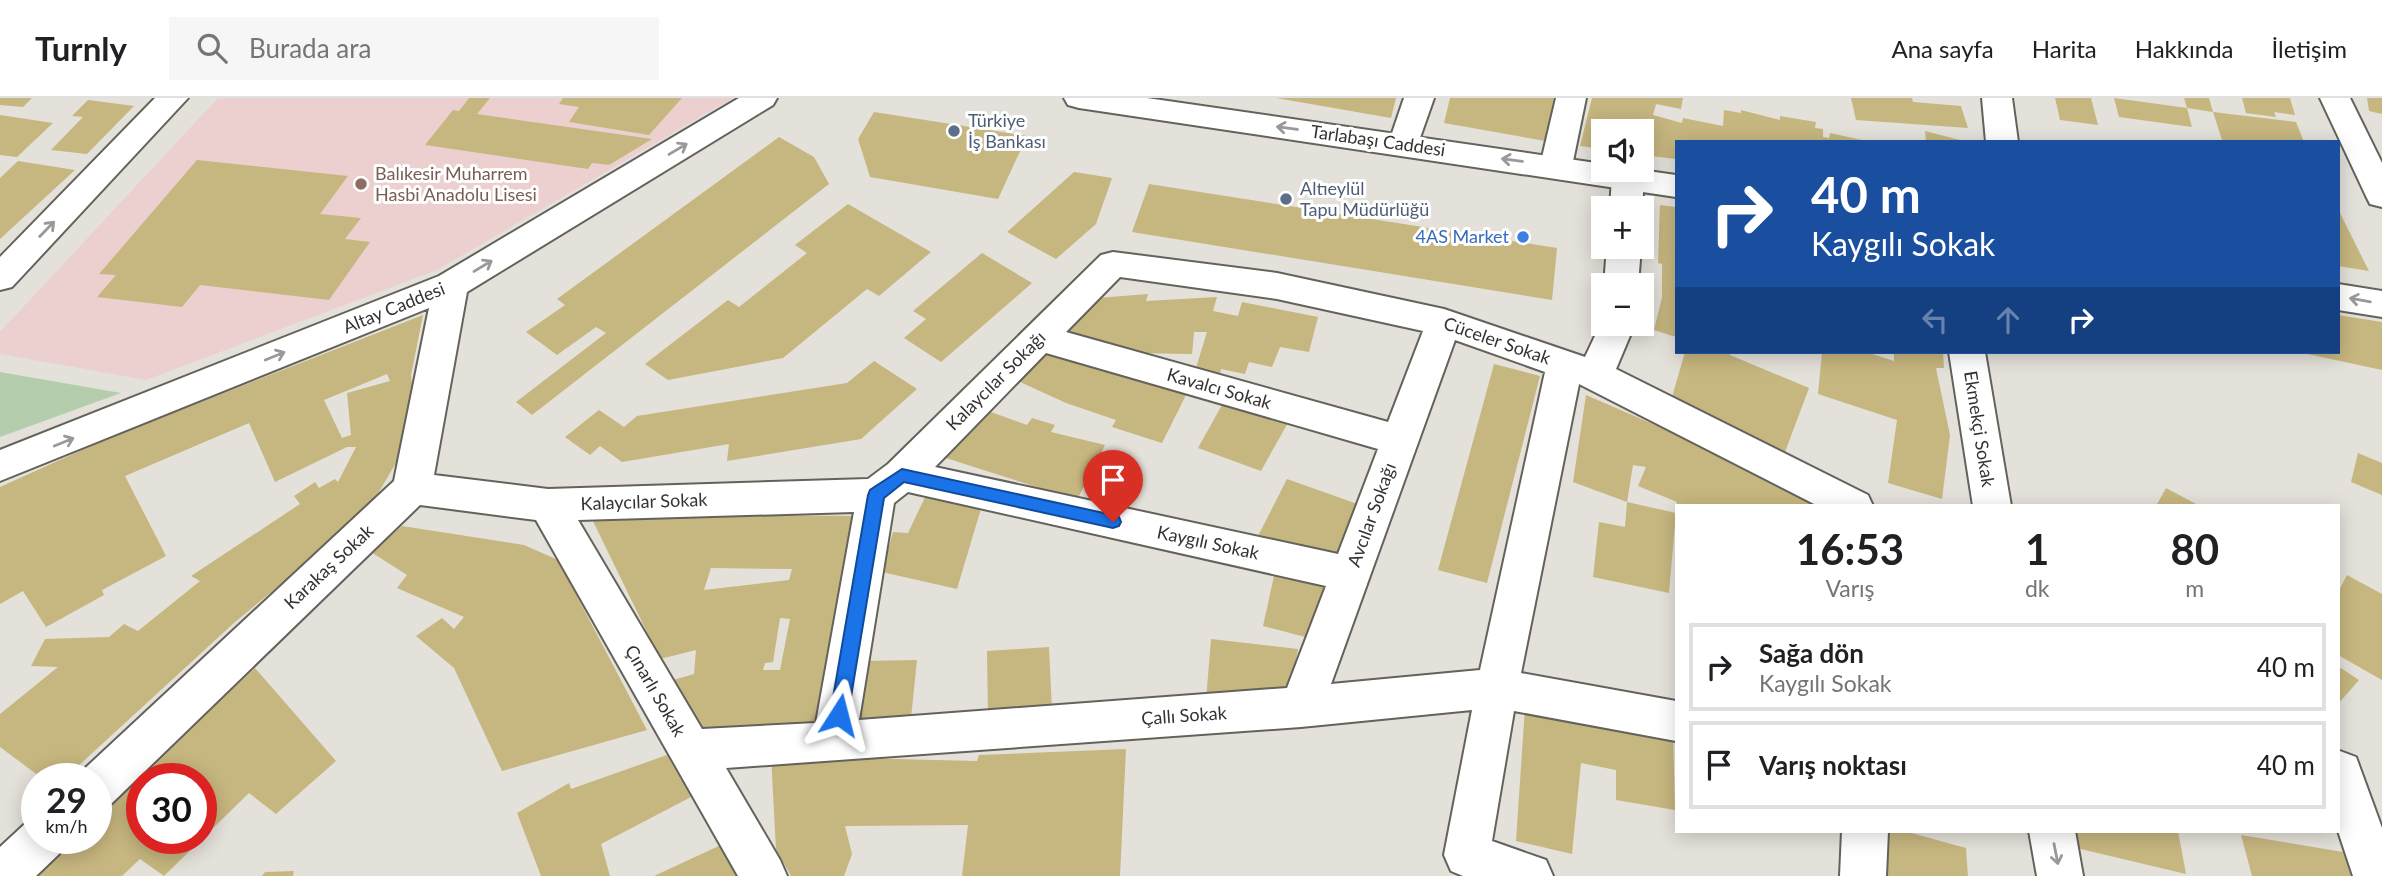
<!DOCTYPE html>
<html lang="tr">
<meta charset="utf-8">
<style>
:root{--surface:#fff;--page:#f6f6f6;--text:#202124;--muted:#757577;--line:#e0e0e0}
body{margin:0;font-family:Lato,sans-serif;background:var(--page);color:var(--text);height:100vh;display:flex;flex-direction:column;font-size:26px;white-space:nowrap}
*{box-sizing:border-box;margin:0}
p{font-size:23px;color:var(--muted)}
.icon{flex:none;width:38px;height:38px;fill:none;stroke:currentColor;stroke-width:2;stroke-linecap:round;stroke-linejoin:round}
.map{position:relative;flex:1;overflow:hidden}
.panel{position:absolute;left:1675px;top:406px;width:665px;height:329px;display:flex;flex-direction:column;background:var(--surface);border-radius:0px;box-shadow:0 4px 18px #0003}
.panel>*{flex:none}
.top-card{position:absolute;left:1675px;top:42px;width:665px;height:214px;border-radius:0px;box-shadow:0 4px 18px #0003;background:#1a4fa0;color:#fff;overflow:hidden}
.fabs{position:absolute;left:1591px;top:21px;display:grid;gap:14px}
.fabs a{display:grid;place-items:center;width:63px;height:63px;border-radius:0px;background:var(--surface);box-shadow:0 4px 18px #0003;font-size:35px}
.speed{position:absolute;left:21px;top:665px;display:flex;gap:14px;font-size:35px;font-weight:700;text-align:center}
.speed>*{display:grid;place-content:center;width:91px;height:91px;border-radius:50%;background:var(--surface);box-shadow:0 4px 18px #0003;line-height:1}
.speed small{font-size:18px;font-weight:400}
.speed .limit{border:10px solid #d22;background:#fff;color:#111}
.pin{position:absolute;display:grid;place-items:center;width:60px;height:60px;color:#fff;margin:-72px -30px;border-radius:50% 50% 50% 0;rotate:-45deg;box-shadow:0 0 7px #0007}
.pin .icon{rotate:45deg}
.me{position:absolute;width:77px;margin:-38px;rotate:9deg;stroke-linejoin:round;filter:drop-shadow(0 0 5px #0008)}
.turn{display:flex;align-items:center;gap:24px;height:147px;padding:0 21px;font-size:32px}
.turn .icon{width:91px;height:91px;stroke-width:2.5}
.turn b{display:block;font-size:49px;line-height:60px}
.lanes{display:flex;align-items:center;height:66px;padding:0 21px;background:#0003;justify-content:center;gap:35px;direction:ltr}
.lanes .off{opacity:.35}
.eta{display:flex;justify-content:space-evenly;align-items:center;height:119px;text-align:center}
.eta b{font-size:42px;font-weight:700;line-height:49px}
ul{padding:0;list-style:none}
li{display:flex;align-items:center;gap:21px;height:88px;margin:0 14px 10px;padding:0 7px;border:4px solid var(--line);border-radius:0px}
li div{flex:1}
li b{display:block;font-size:26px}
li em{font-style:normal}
header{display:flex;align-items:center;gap:42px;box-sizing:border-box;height:98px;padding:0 35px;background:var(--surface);border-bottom:2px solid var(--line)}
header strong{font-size:33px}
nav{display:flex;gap:38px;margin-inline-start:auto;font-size:24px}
.search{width:490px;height:63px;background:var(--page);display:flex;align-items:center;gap:18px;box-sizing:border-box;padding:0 24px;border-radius:0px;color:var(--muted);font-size:26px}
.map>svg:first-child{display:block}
.education{fill:#ebd0cf}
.green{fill:#b4cead}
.building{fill:#c6b67f;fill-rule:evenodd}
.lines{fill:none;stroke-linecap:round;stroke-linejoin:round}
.minor-casing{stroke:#63625b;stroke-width:4}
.secondary-casing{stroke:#63625b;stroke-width:4}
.minor{fill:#fff;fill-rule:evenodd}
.secondary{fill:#fff;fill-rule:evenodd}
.oneway{stroke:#9a9998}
.route{fill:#1a73e8;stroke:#114b97;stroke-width:2}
.service-dot{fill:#5c6f8a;stroke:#fff;stroke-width:2.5}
.education-dot{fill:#8d6e63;stroke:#fff;stroke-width:2.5}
.shop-dot{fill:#3f7fe0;stroke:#fff;stroke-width:2.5}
.labels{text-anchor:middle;stroke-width:6;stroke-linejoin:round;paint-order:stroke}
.service-label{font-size:18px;fill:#4e5e75;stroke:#fff;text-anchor:start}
.street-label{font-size:18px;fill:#343331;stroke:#fff}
.education-label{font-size:18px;fill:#785e54;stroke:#fff;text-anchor:start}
.shop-label{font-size:18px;fill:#366cbe;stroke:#fff;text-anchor:end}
</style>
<header>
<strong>Turnly</strong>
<div class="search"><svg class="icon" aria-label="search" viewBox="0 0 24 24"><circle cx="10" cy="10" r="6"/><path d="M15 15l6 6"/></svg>Burada ara</div>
<nav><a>Ana sayfa</a><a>Harita</a><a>Hakkında</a><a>İletişim</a></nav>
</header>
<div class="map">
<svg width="2382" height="778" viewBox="0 0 2382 778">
<rect width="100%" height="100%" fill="#e4e1da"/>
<path class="education" d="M 218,0 L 733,0 L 437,172 L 146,282 L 0,256 L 0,234 Z"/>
<path class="green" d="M 0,274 L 121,295 L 0,339 Z"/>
<path class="building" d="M 0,0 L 32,0 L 23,9 L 0,7 Z
M 469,0 L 490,0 L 477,16 L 652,41 L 609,67 L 592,65 L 588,71 L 425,47 L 453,12 L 459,13 Z
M 563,0 L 682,0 L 649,37 L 569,24 L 579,9 L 559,6 Z
M 1276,0 L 1396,0 L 1391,20 Z
M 1450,0 L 1554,0 L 1545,43 L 1444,25 Z
M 1592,0 L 1683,0 L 1681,11 L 1656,6 L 1653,17 L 1682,25 L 1683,20 L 1723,28 L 1724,12 L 1741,15 L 1741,12 L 1780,22 L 1780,18 L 1816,24 L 1815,30 L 1823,31 L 1823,39 L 1829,40 L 1830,35 L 1871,44 L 1676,44 L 1676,61 L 1642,57 L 1642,33 L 1603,33 L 1603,51 L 1580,48 Z
M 1851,0 L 1912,0 L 1913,4 L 1961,8 L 1968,30 L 1856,22 Z
M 2055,0 L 2091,0 L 2098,27 L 2060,22 Z
M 2114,0 L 2187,10 L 2192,29 L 2119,19 Z
M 2184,0 L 2209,0 L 2213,14 L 2187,10 Z
M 2242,0 L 2290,0 L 2295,17 L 2274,14 L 2276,19 L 2246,15 Z
M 2367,0 L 2382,0 L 2382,16 L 2369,13 Z
M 88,2 L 134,8 L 87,56 L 51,52 L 83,19 L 72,18 Z
M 874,14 L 1027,38 L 998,101 L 870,79 L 858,41 Z
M 2213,14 L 2296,24 L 2304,44 L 2222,42 Z
M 0,17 L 53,25 L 17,59 L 0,57 Z
M 1925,33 L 1964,43 L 1964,44 L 1926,44 Z
M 779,39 L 814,59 L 829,86 L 532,317 L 516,304 L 606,235 L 596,229 L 557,257 L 526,234 L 565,207 L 557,201 Z
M 197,62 L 348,78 L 320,116 L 361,120 L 345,141 L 370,144 L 329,202 L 200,187 L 182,209 L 97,199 L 116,177 L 99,176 Z
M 18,63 L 75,72 L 0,141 L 0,80 Z
M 1074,74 L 1112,80 L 1096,126 L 1056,161 L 1007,134 Z
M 1149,86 L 1557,150 L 1552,202 L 1132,134 Z
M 848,106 L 931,154 L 879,198 L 867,191 L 783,260 L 668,282 L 645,266 L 728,202 L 739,209 L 807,155 L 795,147 Z
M 1660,107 L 1676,109 L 1676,239 L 1654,232 L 1662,199 L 1662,166 L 1658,165 Z
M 2338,110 L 2343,121 L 2369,173 L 2338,168 Z
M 982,155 L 1032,185 L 941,264 L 904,240 L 926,221 L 913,213 Z
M 1148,196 L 1146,203 L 1217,199 L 1213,213 L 1238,218 L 1242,204 L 1318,219 L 1309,254 L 1280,249 L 1272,269 L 1249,264 L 1245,276 L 1221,271 L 1220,277 L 1195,273 L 1207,234 L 1194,234 L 1192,256 L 1131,255 L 1059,238 L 1085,201 Z
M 423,217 L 411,277 L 414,308 L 410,341 L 366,416 L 235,524 L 64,681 L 43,681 L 0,649 L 0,616 L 58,569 L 31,568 L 45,541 L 109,539 L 124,526 L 138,533 L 200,483 L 191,478 L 300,406 L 294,398 L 315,384 L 319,390 L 335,381 L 338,384 L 356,349 L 347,349 L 275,384 L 249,325 L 125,378 L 166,458 L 102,492 L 104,497 L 46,529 L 23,493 L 0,506 L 0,389 L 104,342 ZM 387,276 L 390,283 L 347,295 L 351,337 L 342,340 L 324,302 Z
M 2338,217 L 2382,224 L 2382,272 L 2303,255 L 2338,254 Z
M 1047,253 L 1189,291 L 1162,345 L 1112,329 L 1116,322 L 1066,305 L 1018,283 Z
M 1685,254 L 1730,254 L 1730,257 L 1809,290 L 1785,354 L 1715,322 L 1672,299 Z
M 1822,254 L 1866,254 L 1894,263 L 1894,254 L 1943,254 L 1944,270 L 1936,270 L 1950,337 L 1942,401 L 1888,385 L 1897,322 L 1818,296 Z
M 874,263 L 917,291 L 861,341 L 727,363 L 729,346 L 622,364 L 600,348 L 590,357 L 565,339 L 599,312 L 624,329 L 637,318 L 847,285 Z
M 1494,266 L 1540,278 L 1487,485 L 1438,472 Z
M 1586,297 L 1699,346 L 1832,408 L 1676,408 L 1677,404 L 1638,388 L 1646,369 L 1633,367 L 1627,404 L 1573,384 Z
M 1227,298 L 1290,321 L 1261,373 L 1198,350 Z
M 988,313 L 1027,327 L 1032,320 L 1055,327 L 1051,334 L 1105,347 L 1077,402 L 946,360 Z
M 2358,355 L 2382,365 L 2382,397 L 2351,384 Z
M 1287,381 L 1363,408 L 1337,466 L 1254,446 Z
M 2166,390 L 2200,408 L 2156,408 Z
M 927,395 L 983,404 L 957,491 L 882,474 L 893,434 L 908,435 Z
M 1627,404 L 1676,415 L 1669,495 L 1593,479 L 1599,424 L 1625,429 Z
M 726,417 L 861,418 L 823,628 L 697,636 L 673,582 L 694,576 L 696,552 L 660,561 L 592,421 ZM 711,470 L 792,471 L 789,482 L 704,492 ZM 780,520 L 790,521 L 780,572 L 763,572 L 765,565 L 773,564 Z
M 402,428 L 524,447 L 558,462 L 647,632 L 502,673 L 454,570 L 416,538 L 442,520 L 454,531 L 464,519 L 397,490 L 407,477 L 371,454 Z
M 2347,477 L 2382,496 L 2382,582 L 2338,557 L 2338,494 Z
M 1274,478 L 1329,490 L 1309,540 L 1263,528 Z
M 1211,541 L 1298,551 L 1290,597 L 1206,602 Z
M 1049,549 L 1052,613 L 988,619 L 987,553 Z
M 917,562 L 911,620 L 852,621 L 860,563 Z
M 2338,568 L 2359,582 L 2338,606 Z
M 255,570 L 336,663 L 276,716 L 249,695 L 164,778 L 140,761 L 122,778 L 27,778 L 69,740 L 96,740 L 96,715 ZM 142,681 L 201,681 L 201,740 L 142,740 Z
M 1525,609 L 1673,633 L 1675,712 L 1616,702 L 1616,672 L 1581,665 L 1572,756 L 1516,743 Z
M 1126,651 L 1120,778 L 962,778 L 968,727 L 845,728 L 852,756 L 844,778 L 791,778 L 776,751 L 771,658 L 977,663 L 979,657 Z
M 667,657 L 691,699 L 601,746 L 610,778 L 541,778 L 517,715 L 569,685 L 571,691 Z
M 1883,733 L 1904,733 L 1966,750 L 1968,778 L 1884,778 Z
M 2070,733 L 2178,733 L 2186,776 L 2072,749 Z
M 2241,737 L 2343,754 L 2351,778 L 2252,778 Z
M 723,746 L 740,778 L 654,778 Z
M 294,773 L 293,778 L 262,778 L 265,774 Z"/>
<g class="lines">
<defs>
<path id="minor" d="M 739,0 L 777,0 L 773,7 L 467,194 L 434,377 L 548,391 L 868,381 L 888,366 L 1101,157 L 1113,154 L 1277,175 L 1444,211 L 1585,259 L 1603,221 L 1603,226 L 1635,226 L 1616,271 L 1868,397 L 1873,408 L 1818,408 L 1579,286 L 1521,575 L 1676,603 L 1676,643 L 1514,613 L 1492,743 L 1546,762 L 1553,778 L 1463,778 L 1451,773 L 1444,757 L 1472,612 L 1301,629 L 726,670 L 780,762 L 787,778 L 738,778 L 536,422 L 420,407 L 112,705 L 96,711 L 96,681 L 78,681 L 80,675 L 394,383 L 429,210 L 0,383 L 0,352 L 439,178 ZM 1120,179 L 1277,201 L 1423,233 L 1388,324 L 1066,234 ZM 1455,242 L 1545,274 L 1480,572 L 1331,586 ZM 1046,255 L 1378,351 L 1338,456 L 935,369 ZM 908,394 L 1326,488 L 1287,590 L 859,622 L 894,405 ZM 854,414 L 816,625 L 702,631 L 578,422 Z
M 1404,0 L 1434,0 L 1415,54 L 1404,58 L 1393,54 L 1388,47 Z
M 1556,0 L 1586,0 L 1572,68 L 1567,76 L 1556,79 L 1545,76 L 1540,68 Z
M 1982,0 L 2012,0 L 2018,44 L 1986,44 Z
M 2320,0 L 2350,0 L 2382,65 L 2382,109 L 2370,106 L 2366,98 Z
M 1617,72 L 1639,72 L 1644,80 L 1642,111 L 1610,110 L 1612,80 Z
M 1607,149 L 1641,149 L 1638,187 L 1604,187 Z
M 1949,254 L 1985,254 L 2011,408 L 1973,408 Z
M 2340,653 L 2356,659 L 2382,730 L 2382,778 L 2353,778 L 2338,733 Z
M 37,720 L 37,740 L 66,740 L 59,756 L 36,778 L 0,778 L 0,749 L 27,724 Z
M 1842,733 L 1888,733 L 1886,778 L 1840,778 Z
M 2029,733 L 2075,733 L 2083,778 L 2037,778 Z"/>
<path id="secondary" d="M 155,0 L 188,0 L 12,189 L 0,192 L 0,159 Z
M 1064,0 L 1147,0 L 1603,66 L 1603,72 L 1641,72 L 1676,77 L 1676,99 L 1079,10 L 1068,7 Z
M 2338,186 L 2382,193 L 2382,219 L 2338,212 Z"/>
</defs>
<use href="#minor" class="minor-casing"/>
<use href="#secondary" class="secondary-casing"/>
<use href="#minor" class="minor"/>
<use href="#secondary" class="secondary"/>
</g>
<defs><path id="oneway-shaft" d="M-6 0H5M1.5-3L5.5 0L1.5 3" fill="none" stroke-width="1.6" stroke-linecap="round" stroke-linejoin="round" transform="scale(1.75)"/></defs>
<g class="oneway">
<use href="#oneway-shaft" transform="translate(1287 30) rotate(-172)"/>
<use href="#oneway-shaft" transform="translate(678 51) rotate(-31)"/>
<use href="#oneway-shaft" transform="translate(1512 62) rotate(-172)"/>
<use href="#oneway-shaft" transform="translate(47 131) rotate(-46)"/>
<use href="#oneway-shaft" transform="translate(483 168) rotate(-31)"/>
<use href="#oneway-shaft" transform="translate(2360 202) rotate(-170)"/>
<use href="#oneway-shaft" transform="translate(275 258) rotate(-22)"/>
<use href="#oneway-shaft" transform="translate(64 344) rotate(-22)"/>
<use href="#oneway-shaft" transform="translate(2056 756) rotate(79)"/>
</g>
<path class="route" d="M 902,371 L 1113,417 L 1119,419 L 1121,424 L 1119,428 L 1113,430 L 904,384 L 884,400 L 848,617 L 845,623 L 839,625 L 833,623 L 830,617 L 868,397 L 870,392 Z"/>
<g class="service-dot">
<circle cx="954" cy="33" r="7"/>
<circle cx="1286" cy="101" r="7"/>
</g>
<circle class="education-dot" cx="361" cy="86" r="7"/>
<circle class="shop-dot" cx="1523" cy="139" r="7"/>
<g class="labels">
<g class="service-label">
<text x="968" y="29">Türkiye<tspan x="968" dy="21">İş Bankası</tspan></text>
<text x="1300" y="97">Altıeylül<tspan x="1300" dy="21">Tapu Müdürlüğü</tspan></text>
</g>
<g class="street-label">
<text transform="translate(1378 43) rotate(8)" y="6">Tarlabaşı Caddesi</text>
<text transform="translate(394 210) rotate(-22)" y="6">Altay Caddesi</text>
<text transform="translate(1497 243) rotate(19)" y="6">Cüceler Sokak</text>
<text transform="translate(996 283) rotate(-45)" y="6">Kalaycılar Sokağı</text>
<text transform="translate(1219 291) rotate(16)" y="6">Kavalcı Sokak</text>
<text transform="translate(1979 331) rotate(81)" y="6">Ekmekçi Sokak</text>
<text transform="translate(644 404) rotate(-2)" y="6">Kalaycılar Sokak</text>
<text transform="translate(1372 417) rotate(-70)" y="6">Avcılar Sokağı</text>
<text transform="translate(1208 445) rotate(12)" y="6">Kaygılı Sokak</text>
<text transform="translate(329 469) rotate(-43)" y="6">Karakaş Sokak</text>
<text transform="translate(655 593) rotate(60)" y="6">Çınarlı Sokak</text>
<text transform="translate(1184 618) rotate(-4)" y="6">Çallı Sokak</text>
</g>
<g class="education-label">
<text x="375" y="82">Balıkesir Muharrem<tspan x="375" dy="21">Hasbi Anadolu Lisesi</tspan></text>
</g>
<g class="shop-label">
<text x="1509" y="145">4AS Market</text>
</g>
</g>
</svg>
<div class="fabs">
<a><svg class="icon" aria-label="sound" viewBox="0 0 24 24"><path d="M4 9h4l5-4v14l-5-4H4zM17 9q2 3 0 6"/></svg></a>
<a>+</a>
<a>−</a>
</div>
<div class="speed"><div>29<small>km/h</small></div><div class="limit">30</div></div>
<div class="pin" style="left:1113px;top:424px;background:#d93025"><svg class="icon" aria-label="arrive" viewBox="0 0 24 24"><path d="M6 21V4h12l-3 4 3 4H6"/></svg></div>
<svg class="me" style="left:839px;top:617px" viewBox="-20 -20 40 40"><path d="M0-17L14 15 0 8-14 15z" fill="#1a73e8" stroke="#fff" stroke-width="4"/></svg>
<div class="top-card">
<div class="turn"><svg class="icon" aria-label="right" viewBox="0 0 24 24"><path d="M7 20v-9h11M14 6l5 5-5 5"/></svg><div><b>40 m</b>Kaygılı Sokak</div></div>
<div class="lanes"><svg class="icon off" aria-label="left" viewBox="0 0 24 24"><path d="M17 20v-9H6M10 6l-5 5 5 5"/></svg><svg class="icon off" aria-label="ahead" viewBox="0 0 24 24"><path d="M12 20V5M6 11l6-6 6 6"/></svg><svg class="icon" aria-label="right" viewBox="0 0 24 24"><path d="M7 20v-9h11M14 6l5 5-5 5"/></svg></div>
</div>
<section class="panel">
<div class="eta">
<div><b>16:53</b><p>Varış</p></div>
<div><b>1</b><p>dk</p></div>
<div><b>80</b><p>m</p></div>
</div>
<ul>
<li><svg class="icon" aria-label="right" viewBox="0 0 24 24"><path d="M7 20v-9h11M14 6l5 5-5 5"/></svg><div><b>Sağa dön</b><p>Kaygılı Sokak</p></div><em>40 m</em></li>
<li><svg class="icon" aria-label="arrive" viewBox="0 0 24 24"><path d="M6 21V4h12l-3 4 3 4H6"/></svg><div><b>Varış noktası</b></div><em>40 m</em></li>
</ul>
</section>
</div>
